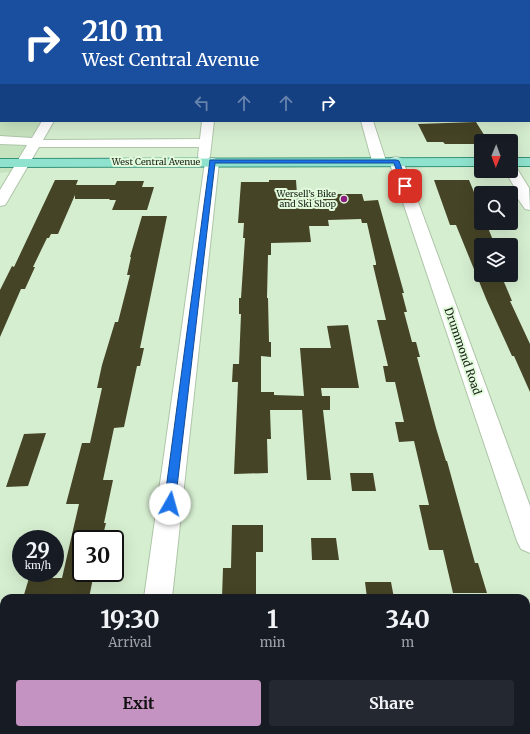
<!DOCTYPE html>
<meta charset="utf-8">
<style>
:root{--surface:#171b24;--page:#242831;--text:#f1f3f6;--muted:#9ea1a6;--accent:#c493c1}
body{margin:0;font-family:Merriweather,serif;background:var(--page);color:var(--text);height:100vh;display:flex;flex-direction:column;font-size:15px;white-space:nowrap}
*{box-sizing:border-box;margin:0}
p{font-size:13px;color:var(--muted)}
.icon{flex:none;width:22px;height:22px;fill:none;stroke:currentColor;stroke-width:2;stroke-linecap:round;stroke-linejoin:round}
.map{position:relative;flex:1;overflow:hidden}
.panel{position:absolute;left:0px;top:594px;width:530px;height:140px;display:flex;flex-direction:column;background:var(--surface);border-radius:12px 12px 0 0;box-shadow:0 4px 16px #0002}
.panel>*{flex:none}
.banner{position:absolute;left:0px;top:0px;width:530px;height:122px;box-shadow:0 4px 16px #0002;background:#1a4fa0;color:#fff;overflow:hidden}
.needle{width:26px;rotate:181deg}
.fabs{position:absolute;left:474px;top:134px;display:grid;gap:8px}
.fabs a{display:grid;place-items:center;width:44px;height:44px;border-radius:4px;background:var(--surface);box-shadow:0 4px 16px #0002;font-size:20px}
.speed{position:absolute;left:12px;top:530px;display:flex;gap:8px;font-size:20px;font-weight:700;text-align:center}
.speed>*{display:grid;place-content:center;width:52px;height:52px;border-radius:50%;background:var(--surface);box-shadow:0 4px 16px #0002;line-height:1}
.speed small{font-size:10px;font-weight:400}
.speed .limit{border:2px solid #111;border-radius:6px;background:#fff;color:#111}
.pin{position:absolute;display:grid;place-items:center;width:34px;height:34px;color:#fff;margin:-17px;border-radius:8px;box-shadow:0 2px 6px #0006}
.me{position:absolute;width:44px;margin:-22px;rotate:7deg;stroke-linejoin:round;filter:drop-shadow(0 0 3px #0008)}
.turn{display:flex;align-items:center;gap:14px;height:84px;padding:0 16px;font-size:18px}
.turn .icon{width:52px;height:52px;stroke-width:2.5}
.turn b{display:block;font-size:28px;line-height:34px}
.lanes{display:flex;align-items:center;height:38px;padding:0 16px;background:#0003;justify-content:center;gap:20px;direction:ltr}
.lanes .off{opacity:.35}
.eta{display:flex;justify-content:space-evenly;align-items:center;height:68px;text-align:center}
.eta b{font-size:24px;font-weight:700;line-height:28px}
.action{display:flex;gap:8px;margin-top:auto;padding:8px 16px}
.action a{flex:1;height:46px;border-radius:4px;background:var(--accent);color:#111;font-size:16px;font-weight:700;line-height:46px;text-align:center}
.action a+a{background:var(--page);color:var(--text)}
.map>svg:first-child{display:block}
.built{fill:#c6e3bf}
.building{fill:#464426}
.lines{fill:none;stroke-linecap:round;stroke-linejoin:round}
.minor-casing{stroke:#aec5a8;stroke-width:2}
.major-casing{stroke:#359378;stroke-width:2}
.minor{fill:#fff;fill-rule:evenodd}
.major{fill:#8fe3ce;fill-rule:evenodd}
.route{fill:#1a73e8;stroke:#114b97}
.poi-dot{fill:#8c1d80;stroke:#e3fbdd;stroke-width:1.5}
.labels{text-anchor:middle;stroke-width:4;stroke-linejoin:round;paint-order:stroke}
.far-street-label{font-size:9px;fill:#182116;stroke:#e3fbdd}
.far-poi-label{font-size:9px;fill:#182116;stroke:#e3fbdd;text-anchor:end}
.street-label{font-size:11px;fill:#182116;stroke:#e3fbdd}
</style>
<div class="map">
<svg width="530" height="734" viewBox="0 0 530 734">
<rect width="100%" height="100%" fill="#d6eed0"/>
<path class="built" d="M 0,119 L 1,121 L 43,121 L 11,172 L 0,173 Z"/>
<path class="building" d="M 476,122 L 488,141 L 481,141 L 481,144 L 445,144 L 443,142 L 427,142 L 418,124 Z
M 55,180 L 78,180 L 76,185 L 115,185 L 117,181 L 144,181 L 142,187 L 154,187 L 147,210 L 112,210 L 116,200 L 109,200 L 110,199 L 75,199 L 75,195 L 58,234 L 51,234 L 49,238 L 47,238 L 33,267 L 35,267 L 25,289 L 21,289 L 0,337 L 0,290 L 12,266 L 14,267 Z
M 269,180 L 296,180 L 297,194 L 362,194 L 364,201 L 378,200 L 404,293 L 402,293 L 407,312 L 404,312 L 412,342 L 416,342 L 420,357 L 417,357 L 436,428 L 446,461 L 447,461 L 475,563 L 478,563 L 487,593 L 453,593 L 443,550 L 429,550 L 419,505 L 429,505 L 414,441 L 399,442 L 395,422 L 404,422 L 395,382 L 386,382 L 383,366 L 388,366 L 377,320 L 386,320 L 373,265 L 376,265 L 376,263 L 367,223 L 362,223 L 361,219 L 328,220 L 329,226 L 309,226 L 311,242 L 271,243 L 271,255 L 268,255 L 267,298 L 268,298 L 269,342 L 271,342 L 271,357 L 261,356 L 261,392 L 274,392 L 274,395 L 304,396 L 300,348 L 331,348 L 327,326 L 348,325 L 359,388 L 321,388 L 322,396 L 330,396 L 330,410 L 323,410 L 331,480 L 307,480 L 302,410 L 270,410 L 271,439 L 267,439 L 268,473 L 234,474 L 238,382 L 232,382 L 233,364 L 239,364 L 241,314 L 239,314 L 239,298 L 241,298 L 245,238 L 243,238 L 244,223 L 238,223 L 241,182 L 269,182 Z
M 434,180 L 469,180 L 481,209 L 481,223 L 486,223 L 495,245 L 481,245 L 481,275 L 501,275 L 512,301 L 510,301 L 530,344 L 530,392 L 514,356 L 512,356 L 487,301 L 456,225 L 450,225 Z
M 142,216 L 167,216 L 140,348 L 144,348 L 140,366 L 137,366 L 124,427 L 114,428 L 103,480 L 113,480 L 104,523 L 106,523 L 102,539 L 81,539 L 81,573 L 94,573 L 89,598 L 23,598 L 29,578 L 62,578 L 79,504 L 66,504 L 82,443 L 90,443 L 102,388 L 97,388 L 102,365 L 115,322 L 118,322 L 130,275 L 127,275 L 131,257 L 130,257 Z
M 46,433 L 28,486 L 6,487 L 24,434 Z
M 350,473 L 373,473 L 376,491 L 352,491 Z
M 232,525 L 263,525 L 263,552 L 256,552 L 256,597 L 222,597 L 223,568 L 231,568 Z
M 311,538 L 336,538 L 339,560 L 312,560 Z
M 365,582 L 391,582 L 394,598 L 367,598 Z"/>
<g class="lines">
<defs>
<path id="minor" d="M 220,0 L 228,0 L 228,1 L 220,1 Z
M 326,0 L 334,0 L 334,1 L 326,1 Z
M 446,0 L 454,0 L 454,1 L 446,1 Z
M 0,7 L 1,7 L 1,11 L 0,11 Z
M 529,18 L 530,18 L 530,24 L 529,24 Z
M 1,24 L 1,30 L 0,31 L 0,25 Z
M 529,92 L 530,92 L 530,99 L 529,99 Z
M 42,121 L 54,121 L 43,140 L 49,140 L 200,139 L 202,121 L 214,121 L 210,156 L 209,159 L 199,159 L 198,156 L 199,147 L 39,147 L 7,202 L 5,205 L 0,206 L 0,190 L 27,145 L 0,144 L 0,136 L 32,138 Z
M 361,121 L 373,121 L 386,161 L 384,164 L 374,164 L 372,161 Z
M 396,157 L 401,158 L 403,161 L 530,506 L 530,553 L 521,549 L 517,541 L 389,161 L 391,158 Z
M 212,158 L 217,159 L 219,162 L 172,598 L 144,598 L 205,162 L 207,159 Z
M 511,166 L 516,167 L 529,188 L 530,210 L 525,209 L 516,196 L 515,188 L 505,171 L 511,171 Z
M 0,700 L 4,700 L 4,730 L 8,730 L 0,732 Z
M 526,700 L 530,700 L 530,732 L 522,730 L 526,730 Z
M 126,730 L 158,730 L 157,734 L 125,734 Z"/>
<path id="major" d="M 481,158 L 481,166 L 0,167 L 0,159 Z
M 511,158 L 530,158 L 530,166 L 511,166 Z"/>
</defs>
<use href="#minor" class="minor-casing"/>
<use href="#major" class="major-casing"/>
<use href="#minor" class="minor"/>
<use href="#major" class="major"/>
</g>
<path class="route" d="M 210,160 L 396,160 L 399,161 L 408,186 L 405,188 L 402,186 L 394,163 L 215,163 L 175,504 L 174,508 L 170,509 L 166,508 L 164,504 Z"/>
<circle class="poi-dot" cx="344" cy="199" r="4"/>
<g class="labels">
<g class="far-street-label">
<text x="156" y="165">West Central Avenue</text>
</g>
<g class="far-poi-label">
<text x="336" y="197">Wersell’s Bike<tspan x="336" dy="10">and Ski Shop</tspan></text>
</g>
<g class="street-label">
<text transform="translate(463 351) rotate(71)" y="4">Drummond Road</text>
</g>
</g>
</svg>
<div class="fabs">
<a><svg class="needle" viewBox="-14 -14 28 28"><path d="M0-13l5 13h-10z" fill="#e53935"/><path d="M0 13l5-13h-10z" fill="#9ea1a6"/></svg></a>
<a><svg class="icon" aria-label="search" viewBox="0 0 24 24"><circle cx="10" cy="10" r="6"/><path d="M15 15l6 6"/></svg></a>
<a><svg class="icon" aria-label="layers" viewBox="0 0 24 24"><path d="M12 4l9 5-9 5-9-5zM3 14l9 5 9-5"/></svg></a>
</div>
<div class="speed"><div>29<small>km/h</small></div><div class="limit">30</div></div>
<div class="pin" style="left:405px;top:186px;background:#d93025"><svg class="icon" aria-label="arrive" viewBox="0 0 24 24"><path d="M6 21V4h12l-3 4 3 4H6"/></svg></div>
<svg class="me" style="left:170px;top:504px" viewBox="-20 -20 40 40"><circle r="19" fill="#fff"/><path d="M0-13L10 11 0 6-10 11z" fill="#1a73e8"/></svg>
<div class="banner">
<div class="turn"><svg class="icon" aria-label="right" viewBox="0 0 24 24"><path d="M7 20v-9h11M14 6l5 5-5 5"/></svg><div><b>210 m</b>West Central Avenue</div></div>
<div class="lanes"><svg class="icon off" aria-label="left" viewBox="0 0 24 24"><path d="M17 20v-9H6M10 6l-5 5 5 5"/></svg><svg class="icon off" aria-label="ahead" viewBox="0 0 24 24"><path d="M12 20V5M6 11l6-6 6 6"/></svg><svg class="icon off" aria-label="ahead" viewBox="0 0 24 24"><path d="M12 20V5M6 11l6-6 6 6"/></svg><svg class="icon" aria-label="right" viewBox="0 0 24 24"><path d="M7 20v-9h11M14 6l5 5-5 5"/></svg></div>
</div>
<section class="panel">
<div class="eta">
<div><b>19:30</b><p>Arrival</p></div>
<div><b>1</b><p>min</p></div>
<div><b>340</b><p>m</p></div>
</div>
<div class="action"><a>Exit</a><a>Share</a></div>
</section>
</div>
